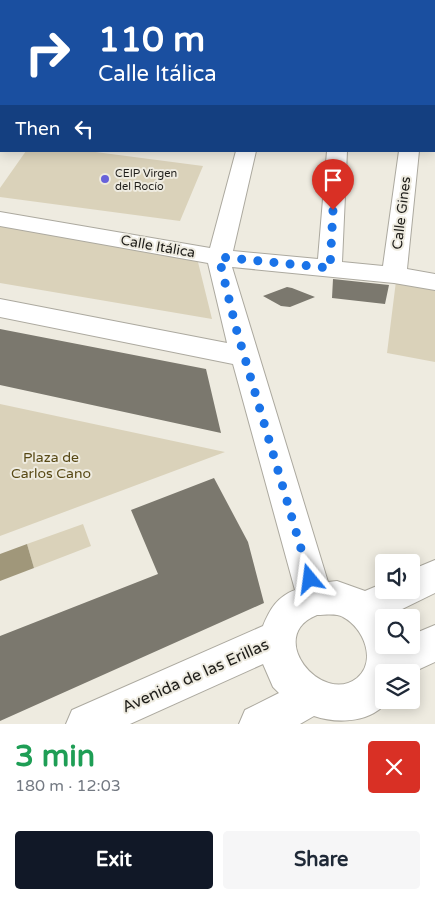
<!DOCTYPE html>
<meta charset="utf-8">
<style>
:root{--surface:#fff;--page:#f6f6f7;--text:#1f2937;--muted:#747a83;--accent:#111827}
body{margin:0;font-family:"Varela Round",sans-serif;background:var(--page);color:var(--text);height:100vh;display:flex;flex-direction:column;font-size:19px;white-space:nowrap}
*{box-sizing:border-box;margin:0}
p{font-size:16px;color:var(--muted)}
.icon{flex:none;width:28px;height:28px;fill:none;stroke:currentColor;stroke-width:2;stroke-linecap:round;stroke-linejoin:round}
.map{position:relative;height:724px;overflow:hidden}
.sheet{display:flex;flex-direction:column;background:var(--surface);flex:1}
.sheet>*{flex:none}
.hud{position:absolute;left:0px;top:0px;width:435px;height:152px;box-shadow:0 2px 12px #0003;background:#1a4fa0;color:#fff;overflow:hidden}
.controls{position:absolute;left:375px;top:554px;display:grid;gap:10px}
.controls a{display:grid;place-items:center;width:45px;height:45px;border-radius:5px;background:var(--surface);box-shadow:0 2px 12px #0003;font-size:25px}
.pin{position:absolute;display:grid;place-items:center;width:42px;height:42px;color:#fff;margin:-51px -21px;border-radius:50% 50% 50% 0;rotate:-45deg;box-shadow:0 0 5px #0007}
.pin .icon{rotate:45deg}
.me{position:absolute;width:55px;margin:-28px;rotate:344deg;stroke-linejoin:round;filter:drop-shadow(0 0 4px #0008)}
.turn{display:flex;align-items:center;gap:18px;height:105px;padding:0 15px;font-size:22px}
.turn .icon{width:65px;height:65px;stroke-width:2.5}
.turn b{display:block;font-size:35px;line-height:42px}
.then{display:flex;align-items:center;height:48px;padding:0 15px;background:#0003;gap:10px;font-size:19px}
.round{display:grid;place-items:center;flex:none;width:52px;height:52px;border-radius:5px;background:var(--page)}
.summary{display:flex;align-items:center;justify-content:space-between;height:85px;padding:0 15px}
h1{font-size:30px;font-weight:700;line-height:38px;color:#1e9e55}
.action{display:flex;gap:10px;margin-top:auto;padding:10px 15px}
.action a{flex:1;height:58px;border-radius:5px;background:var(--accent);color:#fff;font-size:20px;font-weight:700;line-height:58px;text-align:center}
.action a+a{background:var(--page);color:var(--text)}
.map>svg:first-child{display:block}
.green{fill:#dad2ba}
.water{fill:#a0977a}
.building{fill:#7b786e}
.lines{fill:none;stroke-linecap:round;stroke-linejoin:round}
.minor-casing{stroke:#aca99f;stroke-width:2}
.minor{fill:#fff;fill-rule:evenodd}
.route{stroke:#1a73e8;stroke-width:9;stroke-dasharray:0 16.2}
.poi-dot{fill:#6761da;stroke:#eeebe0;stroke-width:2}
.labels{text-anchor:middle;stroke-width:4;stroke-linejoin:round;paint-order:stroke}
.far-poi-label{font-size:11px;fill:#1e1d19;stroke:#eeebe0;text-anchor:start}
.street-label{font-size:14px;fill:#1e1d19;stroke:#eeebe0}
.park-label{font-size:14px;fill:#584915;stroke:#eeebe0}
.near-street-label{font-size:16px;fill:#1e1d19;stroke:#eeebe0}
</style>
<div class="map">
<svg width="435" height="724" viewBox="0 0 435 724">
<rect width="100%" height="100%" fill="#eeebe0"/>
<path class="green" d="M 26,151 L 88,151 L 203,166 L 180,221 L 0,197 L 0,188 Z
M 0,226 L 197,258 L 212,319 L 0,283 Z
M 396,281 L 435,288 L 435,362 L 387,353 Z
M 0,404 L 225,452 L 0,536 Z
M 83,524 L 91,546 L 34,568 L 27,544 Z"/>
<path class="water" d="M 27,544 L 34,568 L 0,581 L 0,554 Z"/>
<path class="building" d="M 333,279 L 389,285 L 385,304 L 332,298 Z
M 287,287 L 292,288 L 315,297 L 290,307 L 281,306 L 263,296 Z
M 0,329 L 206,369 L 221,433 L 0,385 Z
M 214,478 L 248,542 L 264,603 L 0,721 L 0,636 L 158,574 L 131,510 Z"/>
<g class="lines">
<defs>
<path id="minor" d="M 276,0 L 292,0 L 292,1 L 276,1 Z
M 413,0 L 429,0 L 429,1 L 413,1 Z
M 0,31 L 1,31 L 1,41 L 0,41 Z
M 434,81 L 435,81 L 435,93 L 434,92 Z
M 236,151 L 256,151 L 233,251 L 318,259 L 327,151 L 347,151 L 342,262 L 383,266 L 399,151 L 419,151 L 407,269 L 435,274 L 435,290 L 394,283 L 232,267 L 328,582 L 337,581 L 365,591 L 384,583 L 384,590 L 411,590 L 411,570 L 435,560 L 435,593 L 390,615 L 391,618 L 384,618 L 384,645 L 411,645 L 411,635 L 435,625 L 435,662 L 411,673 L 384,672 L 384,700 L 388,700 C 373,723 337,724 314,716 L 300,724 L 239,724 L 245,710 L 279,693 L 273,687 L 263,664 L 130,724 L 66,724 L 72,710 L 263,626 C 270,609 277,597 295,590 L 233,364 L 0,317 L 0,299 L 227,343 L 208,263 L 0,226 L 0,212 L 210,248 ZM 317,615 C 325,615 336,613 343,617 C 364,628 377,661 357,678 C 322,706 264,636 317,615 Z"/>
</defs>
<use href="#minor" class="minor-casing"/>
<use href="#minor" class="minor"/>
</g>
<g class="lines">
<path class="route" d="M 310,579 L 236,328 L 220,262 L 220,257 L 330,268 L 333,210"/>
</g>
<circle class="poi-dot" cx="105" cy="179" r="5"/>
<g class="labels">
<g class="far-poi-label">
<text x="115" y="177">CEIP Virgen<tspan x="115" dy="13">del Rocío</tspan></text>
</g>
<g class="street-label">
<text transform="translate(401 213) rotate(-83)" y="5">Calle Gines</text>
<text transform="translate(158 246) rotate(10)" y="5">Calle Itálica</text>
</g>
<g class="park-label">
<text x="51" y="462">Plaza de<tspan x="51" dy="16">Carlos Cano</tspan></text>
</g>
<g class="near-street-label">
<text transform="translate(195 675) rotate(-24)" y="6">Avenida de las Erillas</text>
</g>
</g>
</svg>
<div class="controls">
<a><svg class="icon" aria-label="sound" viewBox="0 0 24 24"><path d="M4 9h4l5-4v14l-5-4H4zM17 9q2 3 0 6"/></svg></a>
<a><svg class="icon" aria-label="search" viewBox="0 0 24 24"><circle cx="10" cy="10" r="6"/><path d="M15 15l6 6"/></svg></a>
<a><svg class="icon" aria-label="layers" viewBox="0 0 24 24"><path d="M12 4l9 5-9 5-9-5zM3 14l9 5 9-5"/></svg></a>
</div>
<div class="pin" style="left:333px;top:210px;background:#d93025"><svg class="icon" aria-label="arrive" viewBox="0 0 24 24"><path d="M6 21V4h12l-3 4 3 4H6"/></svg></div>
<svg class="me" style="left:310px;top:579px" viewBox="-20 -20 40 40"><path d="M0-17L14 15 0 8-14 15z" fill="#1a73e8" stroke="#fff" stroke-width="4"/></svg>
<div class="hud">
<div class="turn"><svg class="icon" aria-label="right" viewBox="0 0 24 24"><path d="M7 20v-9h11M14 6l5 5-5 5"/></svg><div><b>110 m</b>Calle Itálica</div></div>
<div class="then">Then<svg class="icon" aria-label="left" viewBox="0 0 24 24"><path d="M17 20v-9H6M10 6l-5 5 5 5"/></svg></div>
</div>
</div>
<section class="sheet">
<div class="summary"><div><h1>3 min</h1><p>180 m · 12:03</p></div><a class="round" style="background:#d93025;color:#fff"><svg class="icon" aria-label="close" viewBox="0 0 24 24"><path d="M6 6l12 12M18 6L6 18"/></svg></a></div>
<div class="action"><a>Exit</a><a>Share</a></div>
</section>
